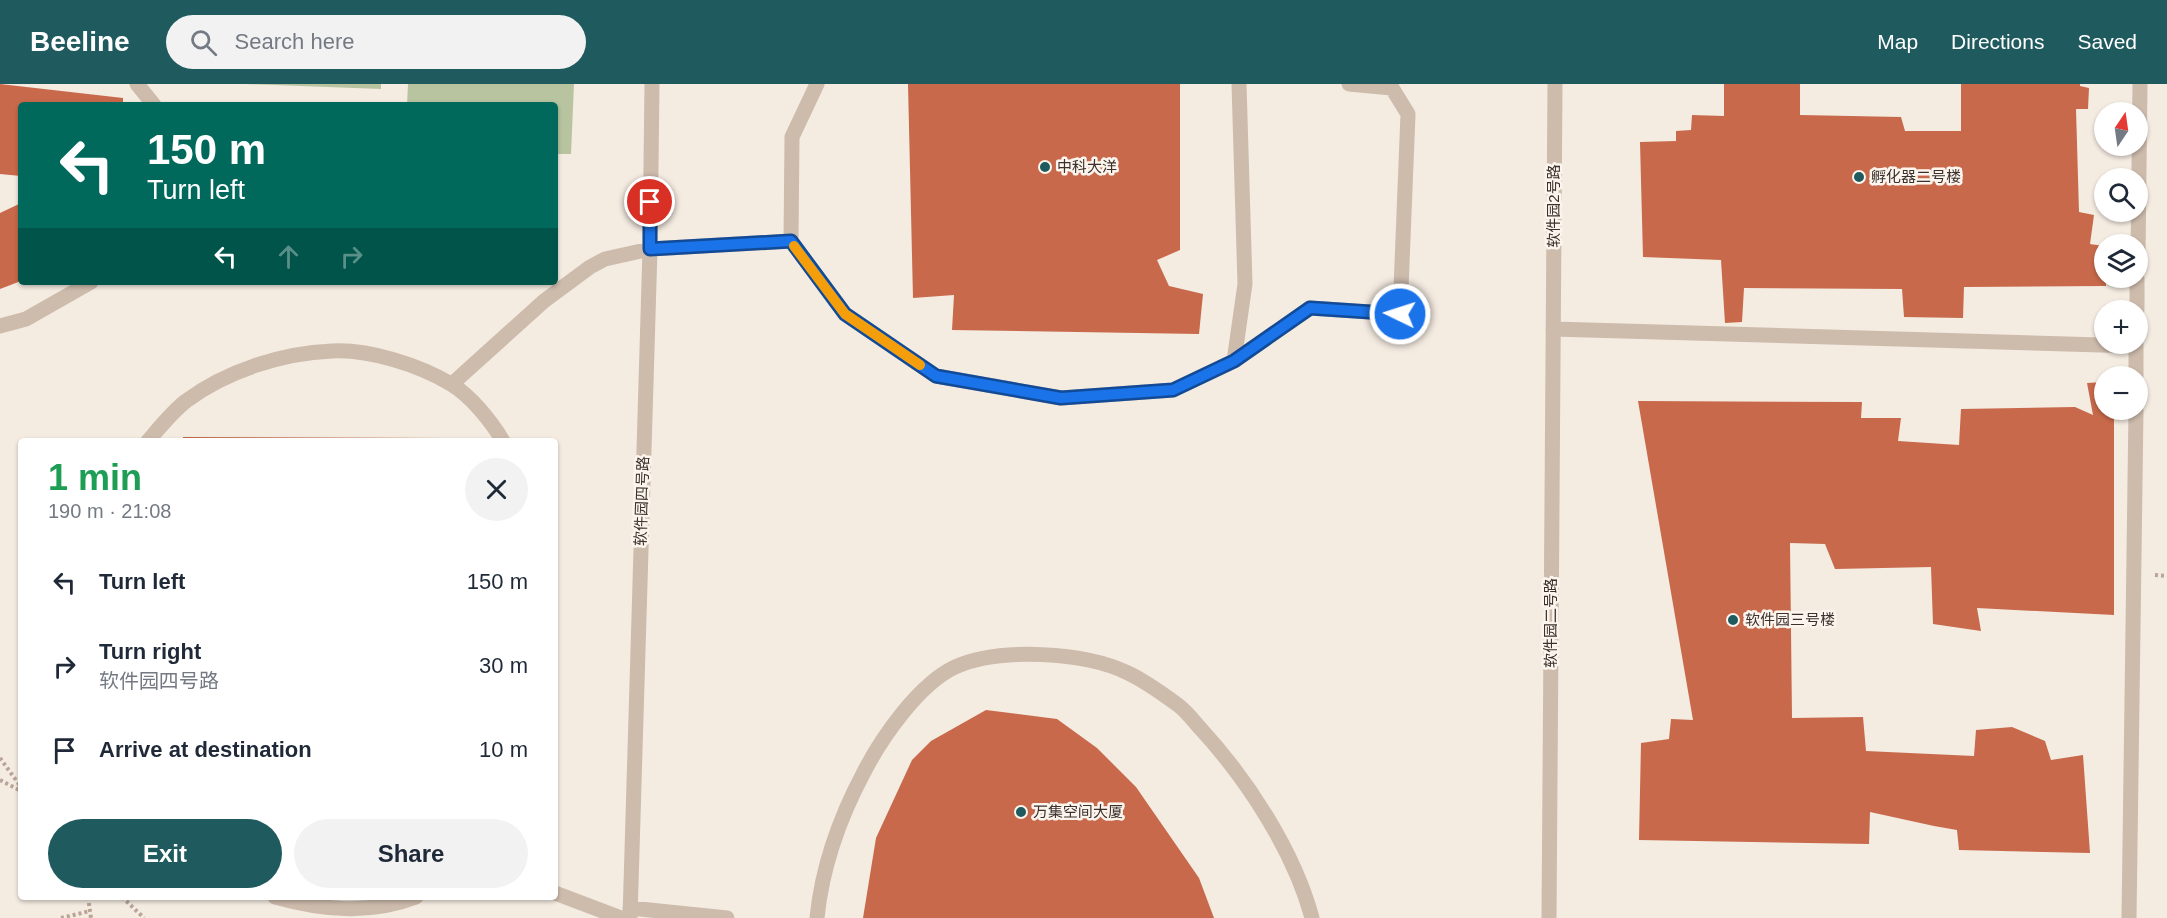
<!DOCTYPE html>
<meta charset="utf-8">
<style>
:root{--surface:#fff;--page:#f2f2f3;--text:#1f2937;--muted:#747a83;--accent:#1f5a5e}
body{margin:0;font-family:Arial,"Noto Sans SC",sans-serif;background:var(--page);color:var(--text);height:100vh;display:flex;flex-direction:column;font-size:22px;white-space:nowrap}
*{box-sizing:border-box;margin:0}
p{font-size:20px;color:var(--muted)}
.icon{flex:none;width:33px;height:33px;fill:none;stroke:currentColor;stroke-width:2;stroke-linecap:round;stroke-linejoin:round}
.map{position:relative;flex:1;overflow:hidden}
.drawer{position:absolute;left:18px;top:354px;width:540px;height:462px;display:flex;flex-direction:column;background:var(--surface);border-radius:6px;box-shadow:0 2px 4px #0004}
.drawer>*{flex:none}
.banner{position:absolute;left:18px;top:18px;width:540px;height:183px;border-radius:6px;box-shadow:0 2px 4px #0004;background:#00695c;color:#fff;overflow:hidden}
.needle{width:39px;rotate:13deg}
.buttons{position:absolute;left:2094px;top:18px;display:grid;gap:12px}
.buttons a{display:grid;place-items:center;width:54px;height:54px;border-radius:50%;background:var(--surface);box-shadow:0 2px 4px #0004;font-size:30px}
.pin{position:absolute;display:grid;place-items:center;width:51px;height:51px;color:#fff;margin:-26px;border:3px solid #fff;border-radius:50%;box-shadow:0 2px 6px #0007}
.me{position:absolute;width:66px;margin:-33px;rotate:274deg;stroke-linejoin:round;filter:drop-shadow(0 0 4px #0008)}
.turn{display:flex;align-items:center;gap:21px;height:126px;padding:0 30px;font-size:27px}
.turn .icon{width:78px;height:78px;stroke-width:2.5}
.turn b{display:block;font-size:42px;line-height:51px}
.lanes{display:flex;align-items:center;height:57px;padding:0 30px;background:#0003;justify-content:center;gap:30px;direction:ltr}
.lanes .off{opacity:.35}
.round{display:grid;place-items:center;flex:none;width:63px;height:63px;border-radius:32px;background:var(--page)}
.summary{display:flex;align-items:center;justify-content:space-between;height:102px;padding:0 30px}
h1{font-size:36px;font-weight:600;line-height:45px;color:#1e9e55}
.action{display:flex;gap:12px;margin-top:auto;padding:12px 30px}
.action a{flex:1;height:69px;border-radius:36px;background:var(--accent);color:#fff;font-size:24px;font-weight:600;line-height:69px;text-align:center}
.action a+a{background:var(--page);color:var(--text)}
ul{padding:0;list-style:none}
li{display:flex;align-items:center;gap:18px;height:84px;padding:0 30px}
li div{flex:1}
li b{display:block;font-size:22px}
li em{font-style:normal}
header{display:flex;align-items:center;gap:36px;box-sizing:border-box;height:84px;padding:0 30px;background:var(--accent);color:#fff}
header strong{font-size:28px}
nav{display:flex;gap:33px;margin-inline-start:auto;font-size:21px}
.search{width:420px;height:54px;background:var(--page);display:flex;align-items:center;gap:15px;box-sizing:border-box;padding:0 21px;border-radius:33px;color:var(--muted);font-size:22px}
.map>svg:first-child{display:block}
.green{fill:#b8c4a0}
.building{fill:#c8694b}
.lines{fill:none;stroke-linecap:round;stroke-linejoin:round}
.path{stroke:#b9a596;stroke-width:4;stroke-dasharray:3 3;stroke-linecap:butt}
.minor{stroke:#cdbbac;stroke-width:15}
.route-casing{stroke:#114b97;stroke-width:15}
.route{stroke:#1a73e8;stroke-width:10}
.slow{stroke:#f59e0b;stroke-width:10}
.poi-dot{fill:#1f5a5e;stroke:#fbf5ee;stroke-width:2}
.labels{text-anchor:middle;stroke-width:5;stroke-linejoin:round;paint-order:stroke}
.poi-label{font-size:15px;fill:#3b302b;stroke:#fbf5ee;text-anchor:start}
.street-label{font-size:15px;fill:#3b302b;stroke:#fbf5ee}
</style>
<header>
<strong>Beeline</strong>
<div class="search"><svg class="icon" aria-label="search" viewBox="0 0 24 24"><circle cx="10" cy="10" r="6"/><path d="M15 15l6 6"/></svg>Search here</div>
<nav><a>Map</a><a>Directions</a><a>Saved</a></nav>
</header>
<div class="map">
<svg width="2167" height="834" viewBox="0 0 2167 834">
<rect width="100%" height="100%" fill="#f4ebe1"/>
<path class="green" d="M 245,0 L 381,0 L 381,5 Z
M 408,0 L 574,0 L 571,70 L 555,70 L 555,21 L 407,21 Z"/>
<path class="building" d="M 0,0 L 123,14 L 123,21 L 21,21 L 21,92 L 0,90 Z
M 908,0 L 1180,0 L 1180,166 L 1157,176 L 1169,202 L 1203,210 L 1199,250 L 952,246 L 954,211 L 913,214 Z
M 1724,0 L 1800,0 L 1800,31 L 1901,33 L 1905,47 L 1961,47 L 1961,0 L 2080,0 L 2080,2 L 2089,4 L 2088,25 L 2076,25 L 2079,128 L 2094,131 L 2090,160 L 2104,162 L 2106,202 L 1964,203 L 1963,234 L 1904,233 L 1902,205 L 1744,204 L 1742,238 L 1725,239 L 1721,176 L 1643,173 L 1640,58 L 1676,57 L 1676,47 L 1691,46 L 1692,31 L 1724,32 Z
M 19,120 L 21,120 L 21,197 L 0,205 L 0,129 Z
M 2104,298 L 2104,326 L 2114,326 L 2114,531 L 1977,524 L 1981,547 L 1933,540 L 1931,483 L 1835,485 L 1825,460 L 1790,459 L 1792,634 L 1863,633 L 1866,667 L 1974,672 L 1976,646 L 2012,643 L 2045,657 L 2051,676 L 2083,671 L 2090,769 L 1959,766 L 1957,746 L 1934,742 L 1870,728 L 1869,760 L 1639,756 L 1641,659 L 1669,655 L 1671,635 L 1693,636 L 1638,317 L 1862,318 L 1861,334 L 1901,334 L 1898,357 L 1959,361 L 1961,325 L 2075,323 L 2093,331 L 2087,299 Z
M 183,353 L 447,354 L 447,357 L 183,357 Z
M 986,626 L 1057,635 L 1097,664 L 1136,703 L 1199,794 L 1214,834 L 863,834 L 876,754 L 912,676 L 931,657 Z"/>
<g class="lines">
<path class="path" d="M 2155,491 L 2167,492
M 0,674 L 21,703
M 0,696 L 21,707
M 88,813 L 91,834
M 122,813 L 144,834
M 61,834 L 90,827"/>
<path class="minor" d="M 137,0 L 154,21
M 817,0 L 792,53 L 791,157 L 845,230 L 936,292 L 1061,314 L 1173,306 L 1234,277 L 1310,224 L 1400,230 L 1408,30 L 1392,4 L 1349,0
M 2138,172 L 2140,0
M 2137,226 L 2137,194
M 0,242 L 26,235 L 91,198
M 1553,245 L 2136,262
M 1234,277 L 1245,200 L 1239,0
M 2136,292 L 2136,260
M 452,300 L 544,217 L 590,183 L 605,175 L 650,165 L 791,157
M 148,357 C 160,343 172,328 186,317 C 226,287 282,269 332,267 C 369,265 419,281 451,300 C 471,312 491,337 503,357
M 555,809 L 621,834
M 275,813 C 322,826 369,831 416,813
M 630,824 L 727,834
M 630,834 L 650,165 L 652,0
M 817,834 C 822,783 840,733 864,688 C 882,653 919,600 955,583 C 999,563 1085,568 1128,589 C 1145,597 1163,610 1178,621 C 1186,627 1193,636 1200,644 C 1247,695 1294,767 1312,834
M 1549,834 L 1555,0
M 2129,834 L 2136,326"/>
</g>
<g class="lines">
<defs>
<path id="route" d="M 650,118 L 650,165 L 791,157 L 845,230 L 936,292 L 1061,314 L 1173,306 L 1234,277 L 1310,224 L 1400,230"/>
</defs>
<use href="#route" class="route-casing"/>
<use href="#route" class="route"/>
<path class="slow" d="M 794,162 L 845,230 L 920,281"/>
</g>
<g class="poi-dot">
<circle cx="1045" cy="83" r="6"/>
<circle cx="1859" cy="93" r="6"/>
<circle cx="1733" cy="536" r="6"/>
<circle cx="1021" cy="728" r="6"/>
</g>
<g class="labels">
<g class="poi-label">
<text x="1057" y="88">中科大洋</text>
<text x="1871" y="98">孵化器二号楼</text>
<text x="1745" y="541">软件园三号楼</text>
<text x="1033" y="733">万集空间大厦</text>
</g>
<g class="street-label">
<text transform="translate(1554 122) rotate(-90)" y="5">软件园2号路</text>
<text transform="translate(642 417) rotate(-88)" y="5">软件园四号路</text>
<text transform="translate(1551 539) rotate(-90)" y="5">软件园二号路</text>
</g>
</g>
</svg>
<div class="buttons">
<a><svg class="needle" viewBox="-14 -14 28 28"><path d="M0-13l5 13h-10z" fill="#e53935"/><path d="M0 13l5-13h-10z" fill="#747a83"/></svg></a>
<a><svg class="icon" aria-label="search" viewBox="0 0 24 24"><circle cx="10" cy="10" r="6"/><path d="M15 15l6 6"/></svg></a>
<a><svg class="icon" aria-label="layers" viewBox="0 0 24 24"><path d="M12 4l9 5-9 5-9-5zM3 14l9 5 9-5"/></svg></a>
<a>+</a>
<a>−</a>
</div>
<div class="pin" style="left:650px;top:118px;background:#d93025"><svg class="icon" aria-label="arrive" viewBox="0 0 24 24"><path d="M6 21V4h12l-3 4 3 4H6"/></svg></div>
<svg class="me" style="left:1400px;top:230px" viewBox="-20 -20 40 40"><circle r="17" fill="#1a73e8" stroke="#fff" stroke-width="3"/><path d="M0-11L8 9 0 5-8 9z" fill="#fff"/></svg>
<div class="banner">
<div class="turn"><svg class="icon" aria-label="left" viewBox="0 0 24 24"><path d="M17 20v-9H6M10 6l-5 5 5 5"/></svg><div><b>150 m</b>Turn left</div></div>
<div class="lanes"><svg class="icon" aria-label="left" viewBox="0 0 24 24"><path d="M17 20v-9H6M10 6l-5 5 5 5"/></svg><svg class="icon off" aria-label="ahead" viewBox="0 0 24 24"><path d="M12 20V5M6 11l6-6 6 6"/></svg><svg class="icon off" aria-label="right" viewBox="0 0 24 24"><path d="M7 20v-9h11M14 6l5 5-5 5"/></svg></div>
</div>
<section class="drawer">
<div class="summary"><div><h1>1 min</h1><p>190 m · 21:08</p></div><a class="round"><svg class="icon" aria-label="close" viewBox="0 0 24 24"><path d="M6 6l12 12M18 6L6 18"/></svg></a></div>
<ul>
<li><svg class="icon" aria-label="left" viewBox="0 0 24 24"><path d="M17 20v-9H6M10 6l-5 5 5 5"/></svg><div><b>Turn left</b></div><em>150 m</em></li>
<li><svg class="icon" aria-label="right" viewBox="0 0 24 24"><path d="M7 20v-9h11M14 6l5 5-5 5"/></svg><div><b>Turn right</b><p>软件园四号路</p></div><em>30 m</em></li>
<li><svg class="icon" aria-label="arrive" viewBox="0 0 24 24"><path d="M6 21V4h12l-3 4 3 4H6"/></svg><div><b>Arrive at destination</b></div><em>10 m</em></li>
</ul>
<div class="action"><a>Exit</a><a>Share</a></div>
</section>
</div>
